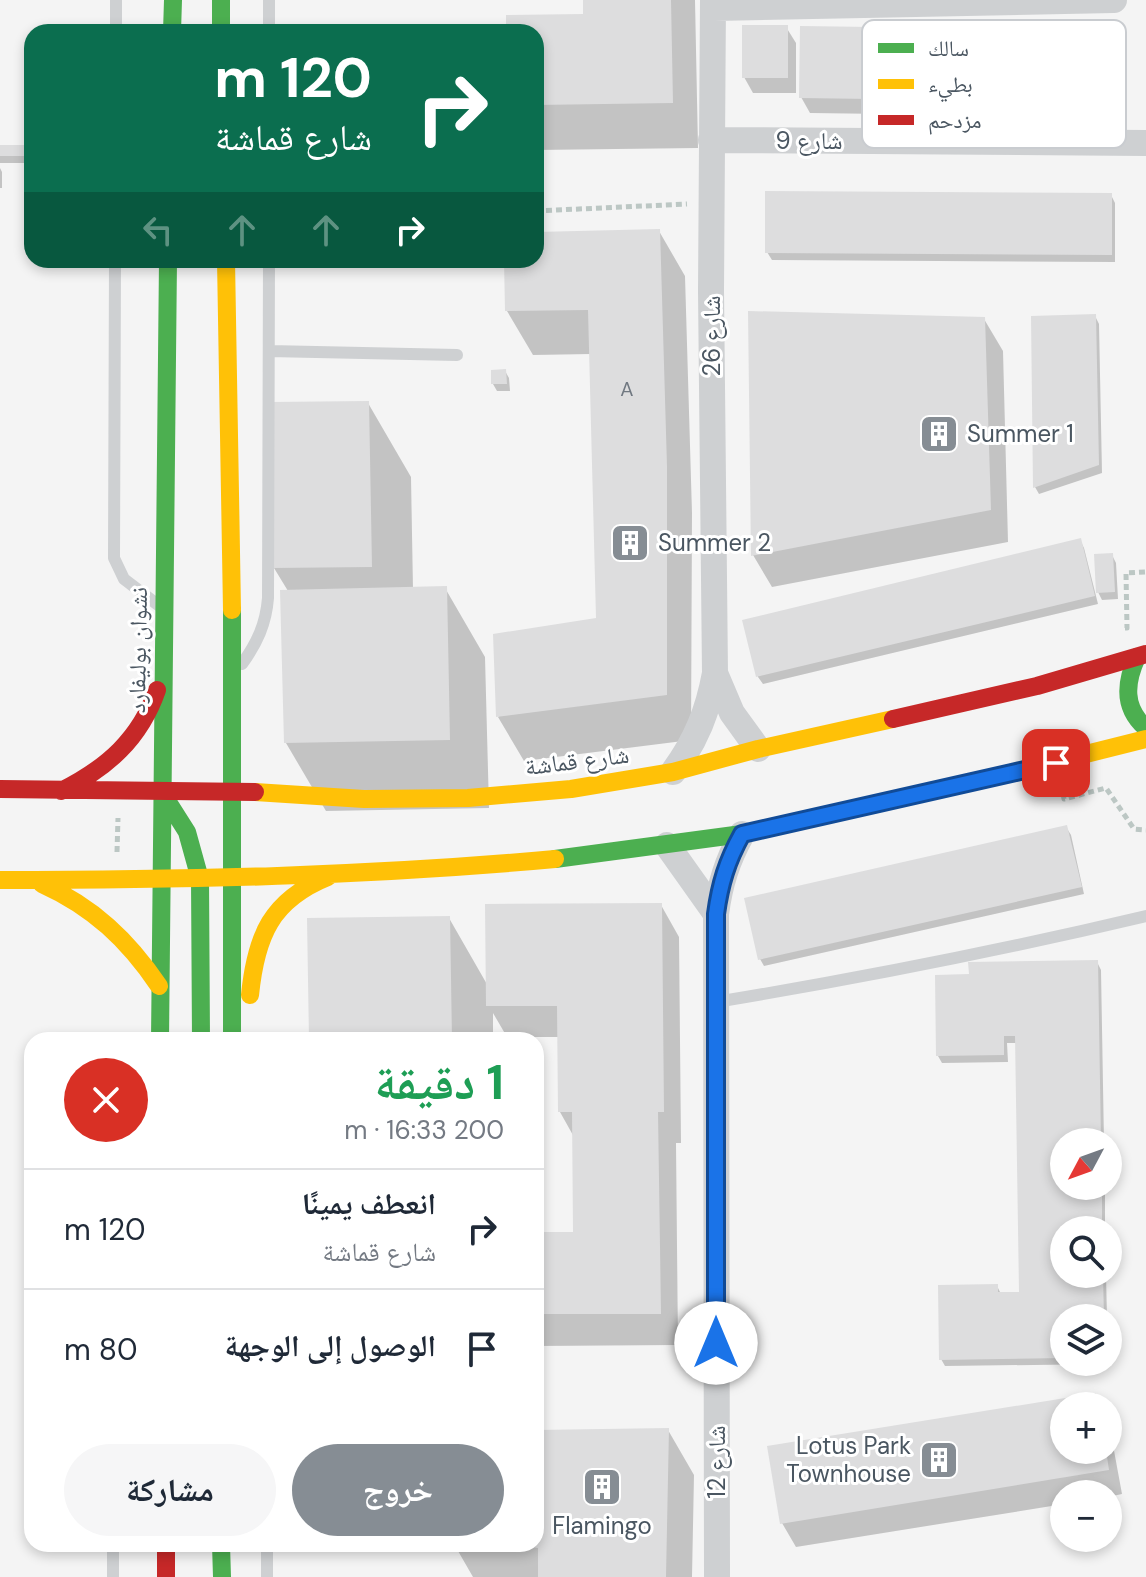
<!DOCTYPE html>
<html lang="ar">
<meta charset="utf-8">
<style>
:root{--surface:#fff;--page:#f6f6f7;--text:#1f2937;--muted:#747a83;--line:#e0e1e3;--accent:#868d94}
body{margin:0;font-family:"DM Sans","Noto Naskh Arabic",sans-serif;background:var(--page);color:var(--text);direction:rtl;height:100vh;display:flex;flex-direction:column;font-size:30px;white-space:nowrap}
*{box-sizing:border-box;margin:0}
p{font-size:26px;color:var(--muted)}
.icon{flex:none;width:44px;height:44px;fill:none;stroke:currentColor;stroke-width:2;stroke-linecap:round;stroke-linejoin:round}
.map{position:relative;flex:1;overflow:hidden;direction:ltr}
.drawer{position:absolute;left:24px;top:1032px;width:520px;height:520px;display:flex;flex-direction:column;background:var(--surface);border-radius:24px;box-shadow:0 4px 12px #0003;direction:rtl}
.drawer>*{flex:none}
.banner{position:absolute;left:24px;top:24px;width:520px;height:244px;border-radius:24px;box-shadow:0 4px 12px #0003;direction:rtl;background:#0b6e4f;color:#fff;overflow:hidden}
.needle{width:52px;rotate:229deg}
.controls{position:absolute;left:1050px;top:1128px;display:grid;gap:16px}
.controls a{display:grid;place-items:center;width:72px;height:72px;border-radius:50%;background:var(--surface);box-shadow:0 4px 12px #0003;font-size:40px}
.pin{position:absolute;display:grid;place-items:center;width:68px;height:68px;color:#fff;margin:-34px;border-radius:16px;box-shadow:0 4px 12px #0006}
.me{position:absolute;width:88px;margin:-44px;rotate:0deg;stroke-linejoin:round;filter:drop-shadow(0 0 6px #0008)}
.turn{display:flex;align-items:center;gap:28px;height:168px;padding:0 40px;font-size:36px}
.turn .icon{width:104px;height:104px;stroke-width:2.5}
.turn b{display:block;font-size:56px;line-height:68px}
.lanes{display:flex;align-items:center;height:76px;padding:0 40px;background:#0003;justify-content:center;gap:40px;direction:ltr}
.lanes .off{opacity:.35}
.round{display:grid;place-items:center;flex:none;width:84px;height:84px;border-radius:42px;background:var(--page)}
.overview{display:flex;align-items:center;justify-content:space-between;height:136px;padding:0 40px}
h1{font-size:48px;font-weight:700;line-height:60px;color:#1e9e55}
.primary-button{display:flex;gap:16px;margin-top:auto;padding:16px 40px}
.primary-button a{flex:1;height:92px;border-radius:48px;background:var(--accent);color:#fff;font-size:32px;font-weight:700;line-height:92px;text-align:center}
.primary-button a+a{background:var(--page);color:var(--text)}
ul{padding:0;list-style:none}
li{display:flex;align-items:center;gap:24px;height:120px;padding:0 40px;border-top:2px solid var(--line)}
li div{flex:1}
li b{display:block;font-size:30px}
li em{font-style:normal}
.map>svg:first-child{display:block}
.shadow{fill:#0003}
.building{fill:#ddddde}
.lines{fill:none;stroke-linecap:round;stroke-linejoin:round}
.path{stroke:#bcc7c4;stroke-width:5;stroke-dasharray:6 4;stroke-linecap:butt}
.lane{stroke:#ced0d2;stroke-width:12}
.street{stroke:#ced0d2;stroke-width:26}
.fast{stroke:#4caf50;stroke-width:18}
.slow{stroke:#ffc107;stroke-width:18}
.jam{stroke:#c62828;stroke-width:18}
.route-casing{stroke:#114b97;stroke-width:20}
.route{stroke:#1a73e8;stroke-width:14}
.labels{text-anchor:middle;stroke-width:6;stroke-linejoin:round;paint-order:stroke}
.number-label{font-size:20px;fill:#707881}
.street-label{font-size:24px;fill:#4a5661;stroke:#fff}
.poi-label{font-size:24px;fill:#4a5661;stroke:#fff;text-anchor:start}
.key{fill:#fff;stroke:#c9ccd0;stroke-width:2}
.key-label{font-size:22px;fill:#4a5661}
</style>
<div class="map">
<svg width="1146" height="1577" viewBox="0 0 1146 1577">
<rect width="100%" height="100%" fill="#f4f4f4"/>
<path class="shadow" d="M 585,0 L 695,0 L 698,148 L 536,150 L 536,32 L 508,32 L 585,16 Z
M 786,27 L 796,43 L 796,93 L 753,93 L 744,77 Z
M 1096,32 L 1098,37 L 1118,37 L 1127,53 L 1127,96 L 1104,95 L 1104,117 L 810,113 L 801,97 Z
M 0,146 L 32,147 L 32,163 L 0,163 Z
M 0,168 L 2,172 L 2,188 L 0,188 Z
M 1111,195 L 1115,203 L 1115,262 L 772,260 L 767,252 Z
M 659,231 L 685,276 L 692,513 L 691,740 L 524,761 L 498,717 L 598,620 L 591,354 L 533,355 L 507,311 L 506,260 L 536,260 L 536,234 Z
M 1095,316 L 1099,324 L 1102,473 L 1039,494 L 1035,487 Z
M 984,319 L 1003,351 L 1008,542 L 772,587 L 753,555 Z
M 505,371 L 509,378 L 510,391 L 497,391 L 493,384 Z
M 368,403 L 411,477 L 413,589 L 445,588 L 485,657 L 489,808 L 326,811 L 286,743 L 288,591 L 274,568 Z
M 1080,540 L 1084,548 L 1098,604 L 763,684 L 758,677 L 745,621 Z
M 1112,555 L 1116,563 L 1118,599 L 1102,600 L 1098,592 Z
M 1066,827 L 1071,835 L 1084,894 L 764,966 L 760,959 Z
M 661,905 L 679,937 L 681,1143 L 676,1143 L 678,1345 L 536,1346 L 536,1234 L 575,1234 L 574,1137 L 560,1112 L 559,1037 L 507,1037 L 493,1013 L 493,1040 L 311,1040 L 449,918 L 488,986 Z
M 1097,962 L 1101,970 L 1104,1142 L 1064,1142 L 1064,1186 L 1105,1186 L 1105,1230 L 1064,1230 L 1064,1274 L 1106,1274 L 1107,1318 L 1064,1318 L 1064,1362 L 1108,1362 L 1108,1364 L 945,1366 L 941,1359 L 997,1286 L 1001,1294 L 1021,1293 L 1017,1043 L 1007,1043 L 1008,1062 L 942,1063 L 938,1056 L 971,976 Z
M 1095,1395 L 1101,1406 L 1064,1406 L 1064,1450 L 1108,1450 L 1108,1418 L 1122,1494 L 1108,1497 L 1108,1494 L 1064,1494 L 1064,1504 L 796,1547 L 782,1523 L 770,1448 Z
M 668,1430 L 694,1475 L 692,1577 L 473,1577 L 454,1544 L 536,1544 L 536,1432 Z"/>
<path class="building" d="M 583,0 L 671,0 L 673,103 L 536,105 L 536,32 L 506,32 L 506,15 L 583,14 Z
M 742,25 L 788,25 L 788,78 L 742,78 Z
M 800,26 L 1097,30 L 1097,35 L 1119,35 L 1119,80 L 1096,80 L 1096,102 L 799,98 Z
M 0,145 L 32,145 L 32,156 L 0,156 Z
M 765,191 L 1112,193 L 1112,255 L 765,253 Z
M 660,229 L 667,466 L 667,695 L 496,717 L 493,634 L 596,618 L 588,310 L 505,311 L 504,260 L 536,260 L 536,232 Z
M 748,311 L 985,317 L 991,510 L 751,556 Z
M 1096,314 L 1099,465 L 1033,488 L 1031,316 Z
M 506,369 L 507,384 L 491,384 L 491,370 Z
M 369,401 L 372,567 L 272,568 L 270,402 Z
M 1081,538 L 1095,596 L 756,677 L 742,620 Z
M 1113,553 L 1115,592 L 1096,593 L 1094,554 Z
M 447,586 L 450,740 L 284,743 L 280,590 Z
M 1067,825 L 1082,887 L 758,960 L 744,898 Z
M 662,903 L 664,1112 L 658,1112 L 661,1314 L 536,1314 L 536,1232 L 573,1232 L 572,1112 L 558,1112 L 557,1006 L 486,1006 L 485,904 Z
M 450,916 L 452,1040 L 309,1040 L 307,918 Z
M 1098,960 L 1101,1142 L 1064,1142 L 1064,1186 L 1102,1186 L 1102,1230 L 1064,1230 L 1064,1274 L 1103,1274 L 1104,1318 L 1064,1318 L 1064,1358 L 939,1360 L 938,1285 L 998,1284 L 998,1292 L 1019,1292 L 1015,1036 L 1004,1036 L 1004,1055 L 936,1056 L 935,975 L 969,974 L 968,962 Z
M 1096,1393 L 1098,1406 L 1064,1406 L 1064,1450 L 1106,1450 L 1109,1470 L 780,1524 L 767,1446 Z
M 669,1428 L 666,1577 L 538,1577 L 538,1548 L 524,1546 L 536,1544 L 536,1430 Z"/>
<g class="lines">
<path class="path" d="M 536,211 L 687,204
M 1125,628 L 1127,628 L 1126,573 L 1146,572
M 1063,794 L 1064,799 L 1106,788 L 1134,829 L 1146,830
M 117,852 L 118,818"/>
<path class="lane" d="M 269,0 L 269,32
M 116,32 L 116,0
M 115,260 L 114,558 L 124,579 L 158,605
M 269,351 L 457,355
M 242,664 C 257,643 266,624 268,598 L 269,260
M 716,1002 C 861,978 1003,950 1146,916
M 113,1577 L 113,1544
M 267,1577 L 267,1544"/>
<path class="street" d="M 714,8 L 1114,0
M 711,140 L 1146,143
M 715,673 L 732,713 L 758,749
M 673,772 C 696,741 708,711 715,673 L 711,291 L 713,0
M 667,845 L 716,914
M 717,1577 L 716,914 C 720,884 727,861 742,834"/>
<path class="fast" d="M 221,0 L 221,32
M 172,32 L 173,0
M 232,610 L 232,1040
M 1137,657 C 1125,683 1123,708 1146,728
M 161,791 L 187,832 L 200,879 L 201,1040
M 555,859 L 742,834 L 994,777
M 160,1040 L 168,260
M 221,1544 L 222,1577"/>
<path class="slow" d="M 226,260 L 232,610
M 994,777 L 1146,739
M 255,792 L 364,799 L 468,798 L 571,789 L 673,772 L 758,749 L 893,719
M 0,880 C 185,880 370,876 555,859
M 42,884 C 93,907 128,940 159,986
M 250,995 C 256,936 271,900 328,877"/>
<path class="jam" d="M 893,719 L 1037,686 L 1146,654
M 0,789 L 255,792
M 61,791 C 107,768 140,739 157,690
M 166,1544 L 166,1577"/>
</g>
<g class="lines">
<defs>
<path id="route" d="M 716,1343 L 716,914 C 720,884 727,861 742,834 L 1056,763"/>
</defs>
<use href="#route" class="route-casing"/>
<use href="#route" class="route"/>
</g>
<defs>
<symbol id="building-square" viewBox="-11 -11 22 22"><rect x="-9" y="-9" width="18" height="18" rx="4" fill="#868d94" stroke="#fff"/><path d="M-4-6H4V6H1V3H-1V6H-4ZM-2.5-4.3h1.7v1.8h-1.7ZM.8-4.3h1.7v1.8H.8ZM-2.5-1h1.7V.8h-1.7ZM.8-1h1.7V.8H.8Z" fill="#fff"/></symbol>
</defs>
<g fill-rule="evenodd">
<use href="#building-square" x="917" y="412" width="44" height="44"/>
<use href="#building-square" x="608" y="521" width="44" height="44"/>
<use href="#building-square" x="917" y="1438" width="44" height="44"/>
<use href="#building-square" x="580" y="1465" width="44" height="44"/>
</g>
<g class="labels">
<g class="number-label">
<text x="627" y="396">A</text>
</g>
<g class="street-label">
<text x="809" y="149">شارع 9</text>
<text transform="translate(712 336) rotate(-90)" y="8">شارع 26</text>
<text transform="translate(138 650) rotate(-89)" y="8">نشوان بوليفارد</text>
<text transform="translate(577 761) rotate(-7)" y="8">شارع قماشة</text>
<text transform="translate(717 1462) rotate(-90)" y="8">شارع 12</text>
</g>
<g class="poi-label">
<text x="967" y="442">Summer 1</text>
<text x="658" y="551">Summer 2</text>
<text x="911" y="1454" text-anchor="end">Lotus Park<tspan x="911" dy="28">Townhouse</tspan></text>
<text x="602" y="1534" text-anchor="middle">Flamingo</text>
</g>
</g>
<rect x="862" y="20" width="264" height="128" rx="12" class="key"/>
<rect x="878" y="43" width="36" height="10" fill="#4caf50"/>
<rect x="878" y="79" width="36" height="10" fill="#ffc107"/>
<rect x="878" y="115" width="36" height="10" fill="#c62828"/>
<g class="key-label">
<text x="928" y="56">سالك</text>
<text x="928" y="92">بطيء</text>
<text x="928" y="128">مزدحم</text>
</g>
</svg>
<div class="controls">
<a><svg class="needle" viewBox="-14 -14 28 28"><path d="M0-13l5 13h-10z" fill="#e53935"/><path d="M0 13l5-13h-10z" fill="#747a83"/></svg></a>
<a><svg class="icon" aria-label="search" viewBox="0 0 24 24"><circle cx="10" cy="10" r="6"/><path d="M15 15l6 6"/></svg></a>
<a><svg class="icon" aria-label="layers" viewBox="0 0 24 24"><path d="M12 4l9 5-9 5-9-5zM3 14l9 5 9-5"/></svg></a>
<a>+</a>
<a>−</a>
</div>
<div class="pin" style="left:1056px;top:763px;background:#d93025"><svg class="icon" aria-label="arrive" viewBox="0 0 24 24"><path d="M6 21V4h12l-3 4 3 4H6"/></svg></div>
<svg class="me" style="left:716px;top:1343px" viewBox="-20 -20 40 40"><circle r="19" fill="#fff"/><path d="M0-13L10 11 0 6-10 11z" fill="#1a73e8"/></svg>
<div class="banner">
<div class="turn"><svg class="icon" aria-label="right" viewBox="0 0 24 24"><path d="M7 20v-9h11M14 6l5 5-5 5"/></svg><div><b>120 m</b>شارع قماشة</div></div>
<div class="lanes"><svg class="icon off" aria-label="left" viewBox="0 0 24 24"><path d="M17 20v-9H6M10 6l-5 5 5 5"/></svg><svg class="icon off" aria-label="ahead" viewBox="0 0 24 24"><path d="M12 20V5M6 11l6-6 6 6"/></svg><svg class="icon off" aria-label="ahead" viewBox="0 0 24 24"><path d="M12 20V5M6 11l6-6 6 6"/></svg><svg class="icon" aria-label="right" viewBox="0 0 24 24"><path d="M7 20v-9h11M14 6l5 5-5 5"/></svg></div>
</div>
<section class="drawer">
<div class="overview"><div><h1>1 دقيقة</h1><p>200 m · 16:33</p></div><a class="round" style="background:#d93025;color:#fff"><svg class="icon" aria-label="close" viewBox="0 0 24 24"><path d="M6 6l12 12M18 6L6 18"/></svg></a></div>
<ul>
<li><svg class="icon" aria-label="right" viewBox="0 0 24 24"><path d="M7 20v-9h11M14 6l5 5-5 5"/></svg><div><b>انعطف يمينًا</b><p>شارع قماشة</p></div><em>120 m</em></li>
<li><svg class="icon" aria-label="arrive" viewBox="0 0 24 24"><path d="M6 21V4h12l-3 4 3 4H6"/></svg><div><b>الوصول إلى الوجهة</b></div><em>80 m</em></li>
</ul>
<div class="primary-button"><a>خروج</a><a>مشاركة</a></div>
</section>
</div>
